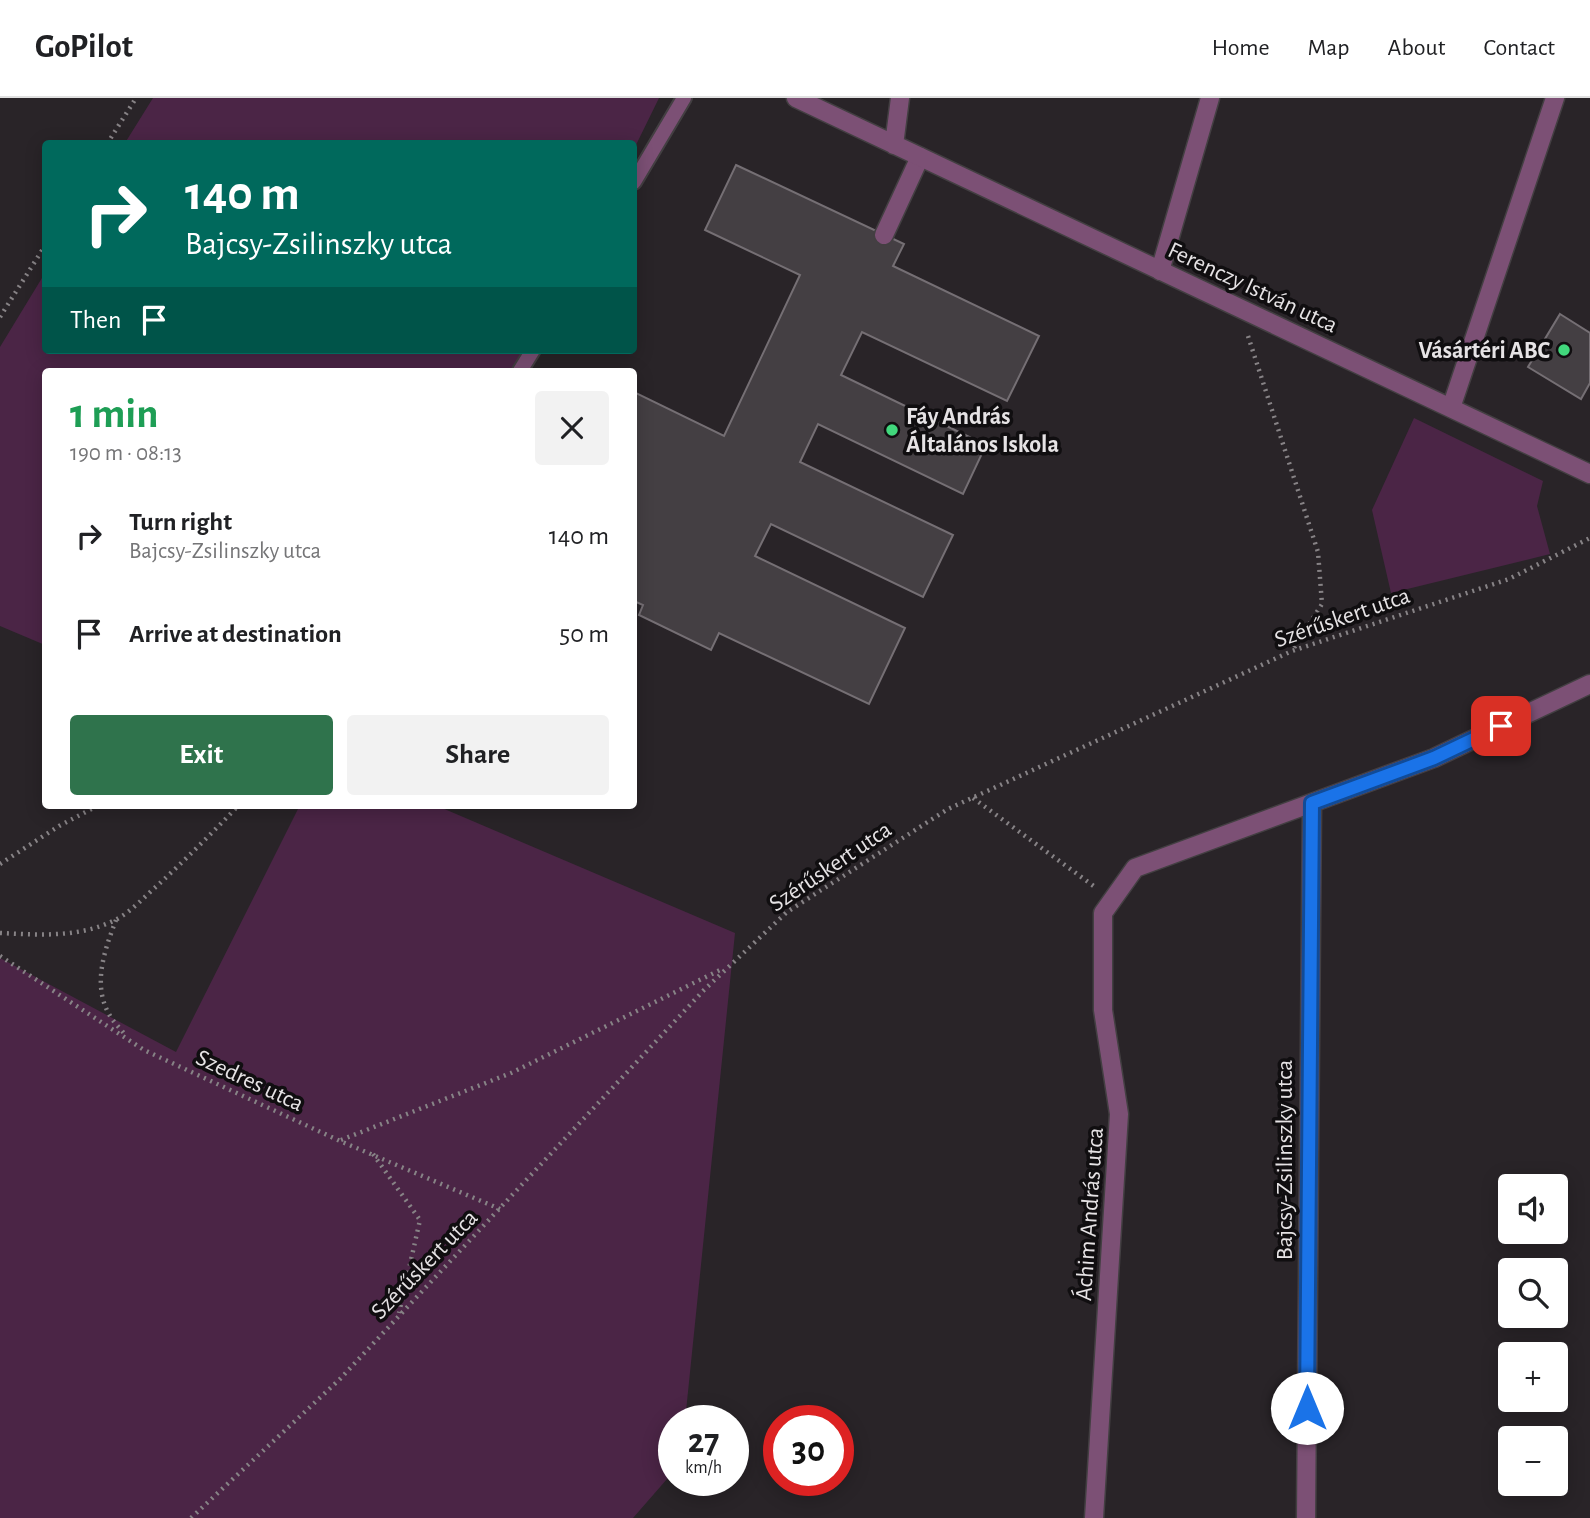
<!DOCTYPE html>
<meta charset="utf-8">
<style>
:root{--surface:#fff;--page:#f2f2f2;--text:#202124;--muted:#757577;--line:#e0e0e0;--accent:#2f734c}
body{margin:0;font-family:"Alegreya Sans",sans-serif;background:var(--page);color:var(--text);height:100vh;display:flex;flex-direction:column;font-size:26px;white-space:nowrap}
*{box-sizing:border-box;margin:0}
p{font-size:23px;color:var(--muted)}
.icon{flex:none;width:38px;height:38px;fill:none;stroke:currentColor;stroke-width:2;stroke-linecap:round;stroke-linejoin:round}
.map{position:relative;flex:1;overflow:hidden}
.panel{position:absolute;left:42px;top:270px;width:595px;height:441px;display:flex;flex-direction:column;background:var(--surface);border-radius:7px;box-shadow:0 4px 18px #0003}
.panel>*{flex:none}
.hud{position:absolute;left:42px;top:42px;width:595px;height:214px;border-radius:7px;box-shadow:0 4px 18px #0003;background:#00695c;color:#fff;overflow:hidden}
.buttons{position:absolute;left:1498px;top:1076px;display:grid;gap:14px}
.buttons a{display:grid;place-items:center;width:70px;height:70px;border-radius:7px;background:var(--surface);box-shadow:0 4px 18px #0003;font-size:35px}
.speed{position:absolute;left:658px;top:1307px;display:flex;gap:14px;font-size:35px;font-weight:700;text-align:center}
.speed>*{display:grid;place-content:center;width:91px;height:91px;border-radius:50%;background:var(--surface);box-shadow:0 4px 18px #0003;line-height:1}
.speed small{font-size:18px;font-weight:400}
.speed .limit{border:10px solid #d22;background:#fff;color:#111}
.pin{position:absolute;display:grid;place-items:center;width:60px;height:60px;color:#fff;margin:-30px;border-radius:14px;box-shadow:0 4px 10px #0006}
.me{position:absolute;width:77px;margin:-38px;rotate:0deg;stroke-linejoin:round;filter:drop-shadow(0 0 5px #0008)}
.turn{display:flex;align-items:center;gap:24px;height:147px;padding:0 28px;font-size:32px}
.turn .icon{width:91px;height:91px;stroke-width:2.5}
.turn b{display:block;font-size:49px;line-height:60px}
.then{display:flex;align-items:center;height:66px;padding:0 28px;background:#0003;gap:14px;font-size:26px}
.round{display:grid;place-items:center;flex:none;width:74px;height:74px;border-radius:7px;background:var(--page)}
.head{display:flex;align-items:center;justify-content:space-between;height:119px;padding:0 28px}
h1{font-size:42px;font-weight:700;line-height:52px;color:#1e9e55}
.button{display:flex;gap:14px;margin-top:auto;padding:14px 28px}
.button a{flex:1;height:80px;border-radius:7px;background:var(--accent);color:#fff;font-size:28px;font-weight:700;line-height:80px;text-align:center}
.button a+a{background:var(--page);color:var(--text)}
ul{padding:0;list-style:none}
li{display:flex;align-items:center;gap:21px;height:98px;padding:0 28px}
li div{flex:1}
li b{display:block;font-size:26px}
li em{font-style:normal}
header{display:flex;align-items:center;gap:42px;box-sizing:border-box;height:98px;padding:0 35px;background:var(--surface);border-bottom:2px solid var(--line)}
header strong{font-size:33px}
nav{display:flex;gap:38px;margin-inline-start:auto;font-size:24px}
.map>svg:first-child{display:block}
.green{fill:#4b2546}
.building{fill:#443f43;stroke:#756f74;stroke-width:2}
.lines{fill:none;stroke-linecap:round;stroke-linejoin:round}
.service-casing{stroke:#433f42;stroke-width:18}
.pedestrian-casing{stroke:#433f42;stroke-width:21}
.minor-casing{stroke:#433f42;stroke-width:21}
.path{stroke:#878386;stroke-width:4.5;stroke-dasharray:2 5;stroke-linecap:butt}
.service{stroke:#7c5075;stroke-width:14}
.pedestrian{stroke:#7c5075;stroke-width:18}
.minor{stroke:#7c5075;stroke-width:18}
.route-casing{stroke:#114b97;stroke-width:18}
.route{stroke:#1a73e8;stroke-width:12}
.poi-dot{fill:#41d77c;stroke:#100e10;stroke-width:2.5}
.labels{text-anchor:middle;stroke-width:7;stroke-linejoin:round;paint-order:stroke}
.street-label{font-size:24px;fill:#e6e3e5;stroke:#100e10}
.poi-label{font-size:24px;font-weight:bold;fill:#e6e3e5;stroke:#100e10;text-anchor:end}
</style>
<header>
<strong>GoPilot</strong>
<nav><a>Home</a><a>Map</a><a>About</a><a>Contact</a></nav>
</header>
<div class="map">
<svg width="1590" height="1420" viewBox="0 0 1590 1420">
<rect width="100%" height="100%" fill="#292428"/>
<path class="green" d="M 153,0 L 659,0 L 634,51 L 634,46 L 125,45 Z
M 45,175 L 46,252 L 531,252 L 521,273 L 46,273 L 45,547 L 0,528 L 0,249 Z
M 1414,320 L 1543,383 L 1537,408 L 1550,456 L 1391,495 L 1372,412 Z
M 300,707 L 435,707 L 735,835 L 685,1323 L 674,1323 L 674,1373 L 633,1420 L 0,1420 L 0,860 L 176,954 Z"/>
<path class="building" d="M 736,67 L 904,146 L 893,168 L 1039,238 L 1007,303 L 862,234 L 841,277 L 986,347 L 963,396 L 818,326 L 800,364 L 953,437 L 923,499 L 771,426 L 755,458 L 905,530 L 869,606 L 719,535 L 711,552 L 639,517 L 643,507 L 634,503 L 634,294 L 724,338 L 800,177 L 705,132 Z
M 1560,216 L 1590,235 L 1590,285 L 1581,301 L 1528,269 Z"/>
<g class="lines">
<defs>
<path id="service" d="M 634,84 L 684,0
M 520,273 L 533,252"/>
<path id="pedestrian" d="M 884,137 L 920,59"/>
<path id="minor" d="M 796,0 L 1590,376
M 894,47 L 900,0
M 1160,173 L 1210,0
M 1451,310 L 1555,0
M 1094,1420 L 1119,1016 L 1103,912 L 1103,815 L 1135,770 L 1434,660 L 1590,586
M 1306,1420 L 1312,705"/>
</defs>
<use href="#service" class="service-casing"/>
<use href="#pedestrian" class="pedestrian-casing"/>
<use href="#minor" class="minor-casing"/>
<path class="path" d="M 107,46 L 136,0
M 0,219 L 46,146
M 1248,238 L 1318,454 L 1322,506 L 1292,553
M 973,700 L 1095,789
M 0,766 L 59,728 L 99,707
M 116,822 C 105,851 92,886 109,916 C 113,924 121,931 126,938
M 0,835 C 39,837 81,840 117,821 C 132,813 145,798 158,787 C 186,761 213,734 239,707
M 0,858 L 144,952 L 340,1043 L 500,1111
M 341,1042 L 511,975 L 722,871
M 373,1056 L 420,1122 L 399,1215
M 191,1420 L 340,1281 L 704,892 L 787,814 L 948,711 L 1292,553 L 1509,481 L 1590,440"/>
<use href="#service" class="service"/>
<use href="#pedestrian" class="pedestrian"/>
<use href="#minor" class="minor"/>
</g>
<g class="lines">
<defs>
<path id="route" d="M 1307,1310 L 1312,705 L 1434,660 L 1501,628"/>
</defs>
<use href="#route" class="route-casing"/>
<use href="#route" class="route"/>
</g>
<g class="poi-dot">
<circle cx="1564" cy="252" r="7"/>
<circle cx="892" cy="332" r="7"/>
</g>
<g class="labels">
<g class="street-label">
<text transform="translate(1253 189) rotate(25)" y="8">Ferenczy István utca</text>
<text transform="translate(1342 519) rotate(-19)" y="8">Szérűskert utca</text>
<text transform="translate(830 768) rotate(-34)" y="8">Szérűskert utca</text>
<text transform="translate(250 982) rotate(25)" y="8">Szedres utca</text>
<text transform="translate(1284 1062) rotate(-90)" y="8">Bajcsy-Zsilinszky utca</text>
<text transform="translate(1089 1116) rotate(-86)" y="8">Áchim András utca</text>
<text transform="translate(424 1166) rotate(-46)" y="8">Szérűskert utca</text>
</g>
<g class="poi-label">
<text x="1550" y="260">Vásártéri ABC</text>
<text x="906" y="326" text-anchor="start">Fáy András<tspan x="906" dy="28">Általános Iskola</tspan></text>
</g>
</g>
</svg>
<div class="buttons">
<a><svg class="icon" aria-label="sound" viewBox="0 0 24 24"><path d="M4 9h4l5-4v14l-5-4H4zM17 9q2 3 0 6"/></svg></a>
<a><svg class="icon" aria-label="search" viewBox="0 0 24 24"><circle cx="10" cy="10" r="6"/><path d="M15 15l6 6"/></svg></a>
<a>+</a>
<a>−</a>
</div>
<div class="speed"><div>27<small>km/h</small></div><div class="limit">30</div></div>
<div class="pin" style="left:1501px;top:628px;background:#d93025"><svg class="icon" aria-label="arrive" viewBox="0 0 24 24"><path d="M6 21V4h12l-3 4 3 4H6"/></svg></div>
<svg class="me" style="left:1307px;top:1310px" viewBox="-20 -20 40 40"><circle r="19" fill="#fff"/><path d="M0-13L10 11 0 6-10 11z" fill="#1a73e8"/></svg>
<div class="hud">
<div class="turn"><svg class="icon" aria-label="right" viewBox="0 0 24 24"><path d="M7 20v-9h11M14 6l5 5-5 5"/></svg><div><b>140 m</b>Bajcsy-Zsilinszky utca</div></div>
<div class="then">Then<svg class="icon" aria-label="arrive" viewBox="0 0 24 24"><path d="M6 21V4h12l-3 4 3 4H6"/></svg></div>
</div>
<section class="panel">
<div class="head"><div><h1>1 min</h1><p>190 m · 08:13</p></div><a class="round"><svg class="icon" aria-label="close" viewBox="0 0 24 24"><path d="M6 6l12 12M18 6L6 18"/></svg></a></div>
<ul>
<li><svg class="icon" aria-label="right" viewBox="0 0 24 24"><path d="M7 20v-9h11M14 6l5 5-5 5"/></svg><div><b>Turn right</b><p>Bajcsy-Zsilinszky utca</p></div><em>140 m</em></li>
<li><svg class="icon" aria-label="arrive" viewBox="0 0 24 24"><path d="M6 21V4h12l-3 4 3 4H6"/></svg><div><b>Arrive at destination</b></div><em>50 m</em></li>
</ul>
<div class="button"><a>Exit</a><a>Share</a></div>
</section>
</div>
